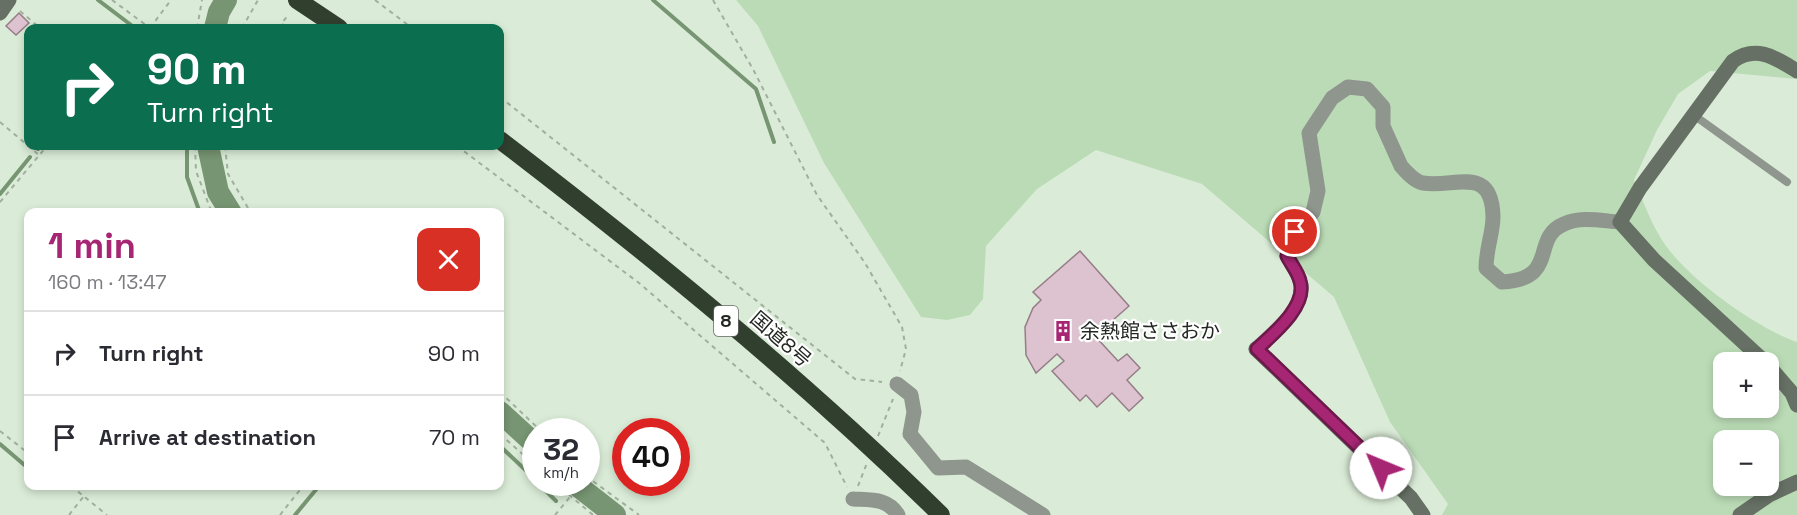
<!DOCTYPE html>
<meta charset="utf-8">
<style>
:root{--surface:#fff;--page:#f2f2f3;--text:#2b2b33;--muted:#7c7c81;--line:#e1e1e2;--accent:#a72674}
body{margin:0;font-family:"Space Grotesk","Noto Sans JP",sans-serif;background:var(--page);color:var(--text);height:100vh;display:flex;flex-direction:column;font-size:22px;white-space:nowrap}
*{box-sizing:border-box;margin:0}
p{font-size:20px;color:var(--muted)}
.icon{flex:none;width:33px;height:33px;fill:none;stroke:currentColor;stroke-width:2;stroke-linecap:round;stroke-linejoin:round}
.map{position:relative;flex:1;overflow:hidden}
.side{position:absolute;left:24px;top:208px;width:480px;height:282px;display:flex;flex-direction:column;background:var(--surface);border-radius:12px;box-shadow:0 3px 9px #0003}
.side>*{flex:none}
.hud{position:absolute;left:24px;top:24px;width:480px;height:126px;border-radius:12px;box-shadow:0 3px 9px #0003;background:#0b6e4f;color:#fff;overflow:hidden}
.buttons{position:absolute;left:1713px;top:352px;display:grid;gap:12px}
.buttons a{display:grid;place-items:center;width:66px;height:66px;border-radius:12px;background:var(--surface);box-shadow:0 3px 9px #0003;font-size:30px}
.speed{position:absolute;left:522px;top:418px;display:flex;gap:12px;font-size:30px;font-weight:700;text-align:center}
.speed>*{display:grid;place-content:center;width:78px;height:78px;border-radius:50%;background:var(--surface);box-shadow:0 3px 9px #0003;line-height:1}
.speed small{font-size:15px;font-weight:400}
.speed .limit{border:9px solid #d22;background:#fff;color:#111}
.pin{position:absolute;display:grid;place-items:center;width:51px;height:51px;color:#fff;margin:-26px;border:3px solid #fff;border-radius:50%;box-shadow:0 2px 6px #0007}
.me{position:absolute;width:66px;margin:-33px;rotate:315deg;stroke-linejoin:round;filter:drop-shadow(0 0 4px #0008)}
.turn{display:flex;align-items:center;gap:21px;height:126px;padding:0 24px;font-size:27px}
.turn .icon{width:78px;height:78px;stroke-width:2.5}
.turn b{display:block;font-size:42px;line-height:51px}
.round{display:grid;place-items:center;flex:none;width:63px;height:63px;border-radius:12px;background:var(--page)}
.overview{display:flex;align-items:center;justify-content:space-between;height:102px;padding:0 24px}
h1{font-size:36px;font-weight:700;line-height:45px;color:var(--accent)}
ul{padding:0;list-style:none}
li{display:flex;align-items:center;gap:18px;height:84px;padding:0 24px;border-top:2px solid var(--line)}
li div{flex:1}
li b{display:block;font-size:22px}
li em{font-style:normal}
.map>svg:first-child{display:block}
.green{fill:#bbdbb6;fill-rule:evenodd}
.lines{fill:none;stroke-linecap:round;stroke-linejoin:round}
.stream{stroke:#779572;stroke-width:4}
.river{stroke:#779572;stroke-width:22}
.building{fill:#ddc3cf;stroke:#967d88;stroke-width:1.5}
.path{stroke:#a1af9e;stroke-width:2;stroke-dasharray:4.5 4.5;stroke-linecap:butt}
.lane{stroke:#8f968e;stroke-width:8}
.street{stroke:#8f968e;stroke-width:15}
.secondary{stroke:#667064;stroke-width:15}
.highway{stroke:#313f2f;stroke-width:18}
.route-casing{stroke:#6d194b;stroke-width:15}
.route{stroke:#a72674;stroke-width:10}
.labels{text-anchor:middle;stroke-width:4.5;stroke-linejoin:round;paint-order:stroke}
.shield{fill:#fff;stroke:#646864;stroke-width:1.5}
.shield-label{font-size:18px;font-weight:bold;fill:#222821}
.poi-label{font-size:20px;fill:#222821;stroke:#fff;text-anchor:start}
.street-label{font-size:20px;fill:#222821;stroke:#fff}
</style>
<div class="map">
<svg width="1797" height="515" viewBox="0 0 1797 515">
<rect width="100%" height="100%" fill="#daecd7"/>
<path class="green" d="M 736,0 L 1797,0 L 1797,79 L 1710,71 L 1678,94 L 1657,130 L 1634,180 C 1642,198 1649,218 1659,235 C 1680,274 1756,328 1797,342 L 1797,515 L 1442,515 L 1448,504 L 1390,422 L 1334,297 L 1202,184 L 1096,150 L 1037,189 L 986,246 L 983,299 L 970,315 L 947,320 L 921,317 L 824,163 L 758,26 ZM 1724,363 L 1768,363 L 1768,408 L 1724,408 ZM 1724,441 L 1768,441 L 1768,486 L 1724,486 Z"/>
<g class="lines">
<path class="stream" d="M 98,0 L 135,28
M 653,0 L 756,89 L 774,142
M 187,146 L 187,177 L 200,213
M 38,149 L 41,146
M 0,194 L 30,157
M 0,444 L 28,468
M 500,446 L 536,480
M 538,483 L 556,501
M 295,515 L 319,486"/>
<path class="river" d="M 215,28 L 219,12 L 226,0
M 208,146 L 218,192 L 231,213
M 500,412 L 536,445
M 574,483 L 615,515"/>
</g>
<path class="building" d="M 19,13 L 29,23 L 16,35 L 6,26 Z
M 1080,251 L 1129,306 L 1095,336 L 1118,361 L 1127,354 L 1140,368 L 1127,380 L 1143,398 L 1129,411 L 1112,393 L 1097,407 L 1086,395 L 1080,401 L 1052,371 L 1064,361 L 1057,354 L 1036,373 L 1026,355 L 1025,327 L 1033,308 L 1041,300 L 1033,292 Z"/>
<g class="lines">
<path class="path" d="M 112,0 L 150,28
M 375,0 L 412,28
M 713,0 L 754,71 L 817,195 L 865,263 L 902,327 L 906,349 L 900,371
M 20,11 L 40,28
M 282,24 L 289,28
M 150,28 L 171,0
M 197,28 L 202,0
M 242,28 L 258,0
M 278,28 L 289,14
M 500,97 L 855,379 L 882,382
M 0,122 L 39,155
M 195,146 L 196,171 L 212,213
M 225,146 L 228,174 L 251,213
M 457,146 L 639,283 L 825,443 L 847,487
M 0,202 L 47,146
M 500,392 L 542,432
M 0,431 L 28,453
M 500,434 L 536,466
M 878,436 L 893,399
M 586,476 L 639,515
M 555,483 L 593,515
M 71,486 L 107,515
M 858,486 L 867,463
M 69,515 L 84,496
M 280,515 L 303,486
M 555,515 L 570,497"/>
<path class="lane" d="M 1695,116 L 1787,182"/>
<path class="street" d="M 1256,349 C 1273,334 1308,306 1300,281 C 1298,272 1291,264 1287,256 L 1295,232 L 1313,212 L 1318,191 L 1309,133 L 1332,98 L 1348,87 L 1367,89 L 1383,107 L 1383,126 L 1401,166 C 1406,172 1416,182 1423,183 C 1455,188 1492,164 1493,217 C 1493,233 1486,249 1486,268 L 1502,282 C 1560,279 1530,238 1564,224 C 1581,216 1602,221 1620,222
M 897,384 L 911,395 L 914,412 L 910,434 L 938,468 L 966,467 L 1043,515
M 853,499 C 871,500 888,498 898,515"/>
<path class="secondary" d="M 0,13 L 9,0
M 1256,349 L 1411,498 L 1423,515
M 1766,363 L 1654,260 L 1620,222 L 1640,188 L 1733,61 C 1756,44 1776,58 1797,71
M 1768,365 L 1792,393 L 1797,405
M 1740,515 L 1769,495 L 1797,482"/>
<path class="highway" d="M 297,0 L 339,28
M 500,140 C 653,257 803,379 941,515"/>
</g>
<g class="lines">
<defs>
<path id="route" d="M 1295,232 L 1287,256 C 1291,264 1298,272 1300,281 C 1308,306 1273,334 1257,349 L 1381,468"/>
</defs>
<use href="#route" class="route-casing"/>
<use href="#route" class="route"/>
</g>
<defs>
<symbol id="building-bare" viewBox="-9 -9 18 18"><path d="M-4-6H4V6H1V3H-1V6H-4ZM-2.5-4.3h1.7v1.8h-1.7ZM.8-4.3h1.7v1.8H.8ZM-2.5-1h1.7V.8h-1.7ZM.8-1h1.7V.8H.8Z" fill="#a72674" stroke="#fff" stroke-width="2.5" paint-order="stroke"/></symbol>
</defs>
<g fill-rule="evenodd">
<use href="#building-bare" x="1048" y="316" width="30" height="30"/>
</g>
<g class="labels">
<rect class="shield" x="714" y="306" width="24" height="30" rx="4.5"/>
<g class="shield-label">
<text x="726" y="327">8</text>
</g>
<g class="poi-label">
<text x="1080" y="338">余熱館ささおか</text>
</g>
<g class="street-label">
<text transform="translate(781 339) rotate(41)" y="7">国道8号</text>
</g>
</g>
</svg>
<div class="buttons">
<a>+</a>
<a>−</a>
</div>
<div class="speed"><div>32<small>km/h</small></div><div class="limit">40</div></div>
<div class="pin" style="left:1295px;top:232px;background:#d93025"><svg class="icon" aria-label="arrive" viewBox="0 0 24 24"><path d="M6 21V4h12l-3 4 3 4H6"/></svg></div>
<svg class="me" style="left:1381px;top:468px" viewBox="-20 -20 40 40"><circle r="19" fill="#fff"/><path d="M0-13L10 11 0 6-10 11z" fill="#a72674"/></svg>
<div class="hud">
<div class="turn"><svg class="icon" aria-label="right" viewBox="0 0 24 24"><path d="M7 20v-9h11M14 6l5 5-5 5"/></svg><div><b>90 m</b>Turn right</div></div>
</div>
<section class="side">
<div class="overview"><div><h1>1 min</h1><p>160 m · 13:47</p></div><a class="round" style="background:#d93025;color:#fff"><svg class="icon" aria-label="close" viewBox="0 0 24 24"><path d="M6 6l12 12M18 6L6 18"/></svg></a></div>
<ul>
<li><svg class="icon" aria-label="right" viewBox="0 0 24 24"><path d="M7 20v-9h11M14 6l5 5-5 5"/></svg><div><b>Turn right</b></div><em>90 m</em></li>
<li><svg class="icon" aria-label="arrive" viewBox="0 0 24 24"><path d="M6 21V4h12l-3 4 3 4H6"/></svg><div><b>Arrive at destination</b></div><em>70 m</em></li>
</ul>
</section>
</div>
